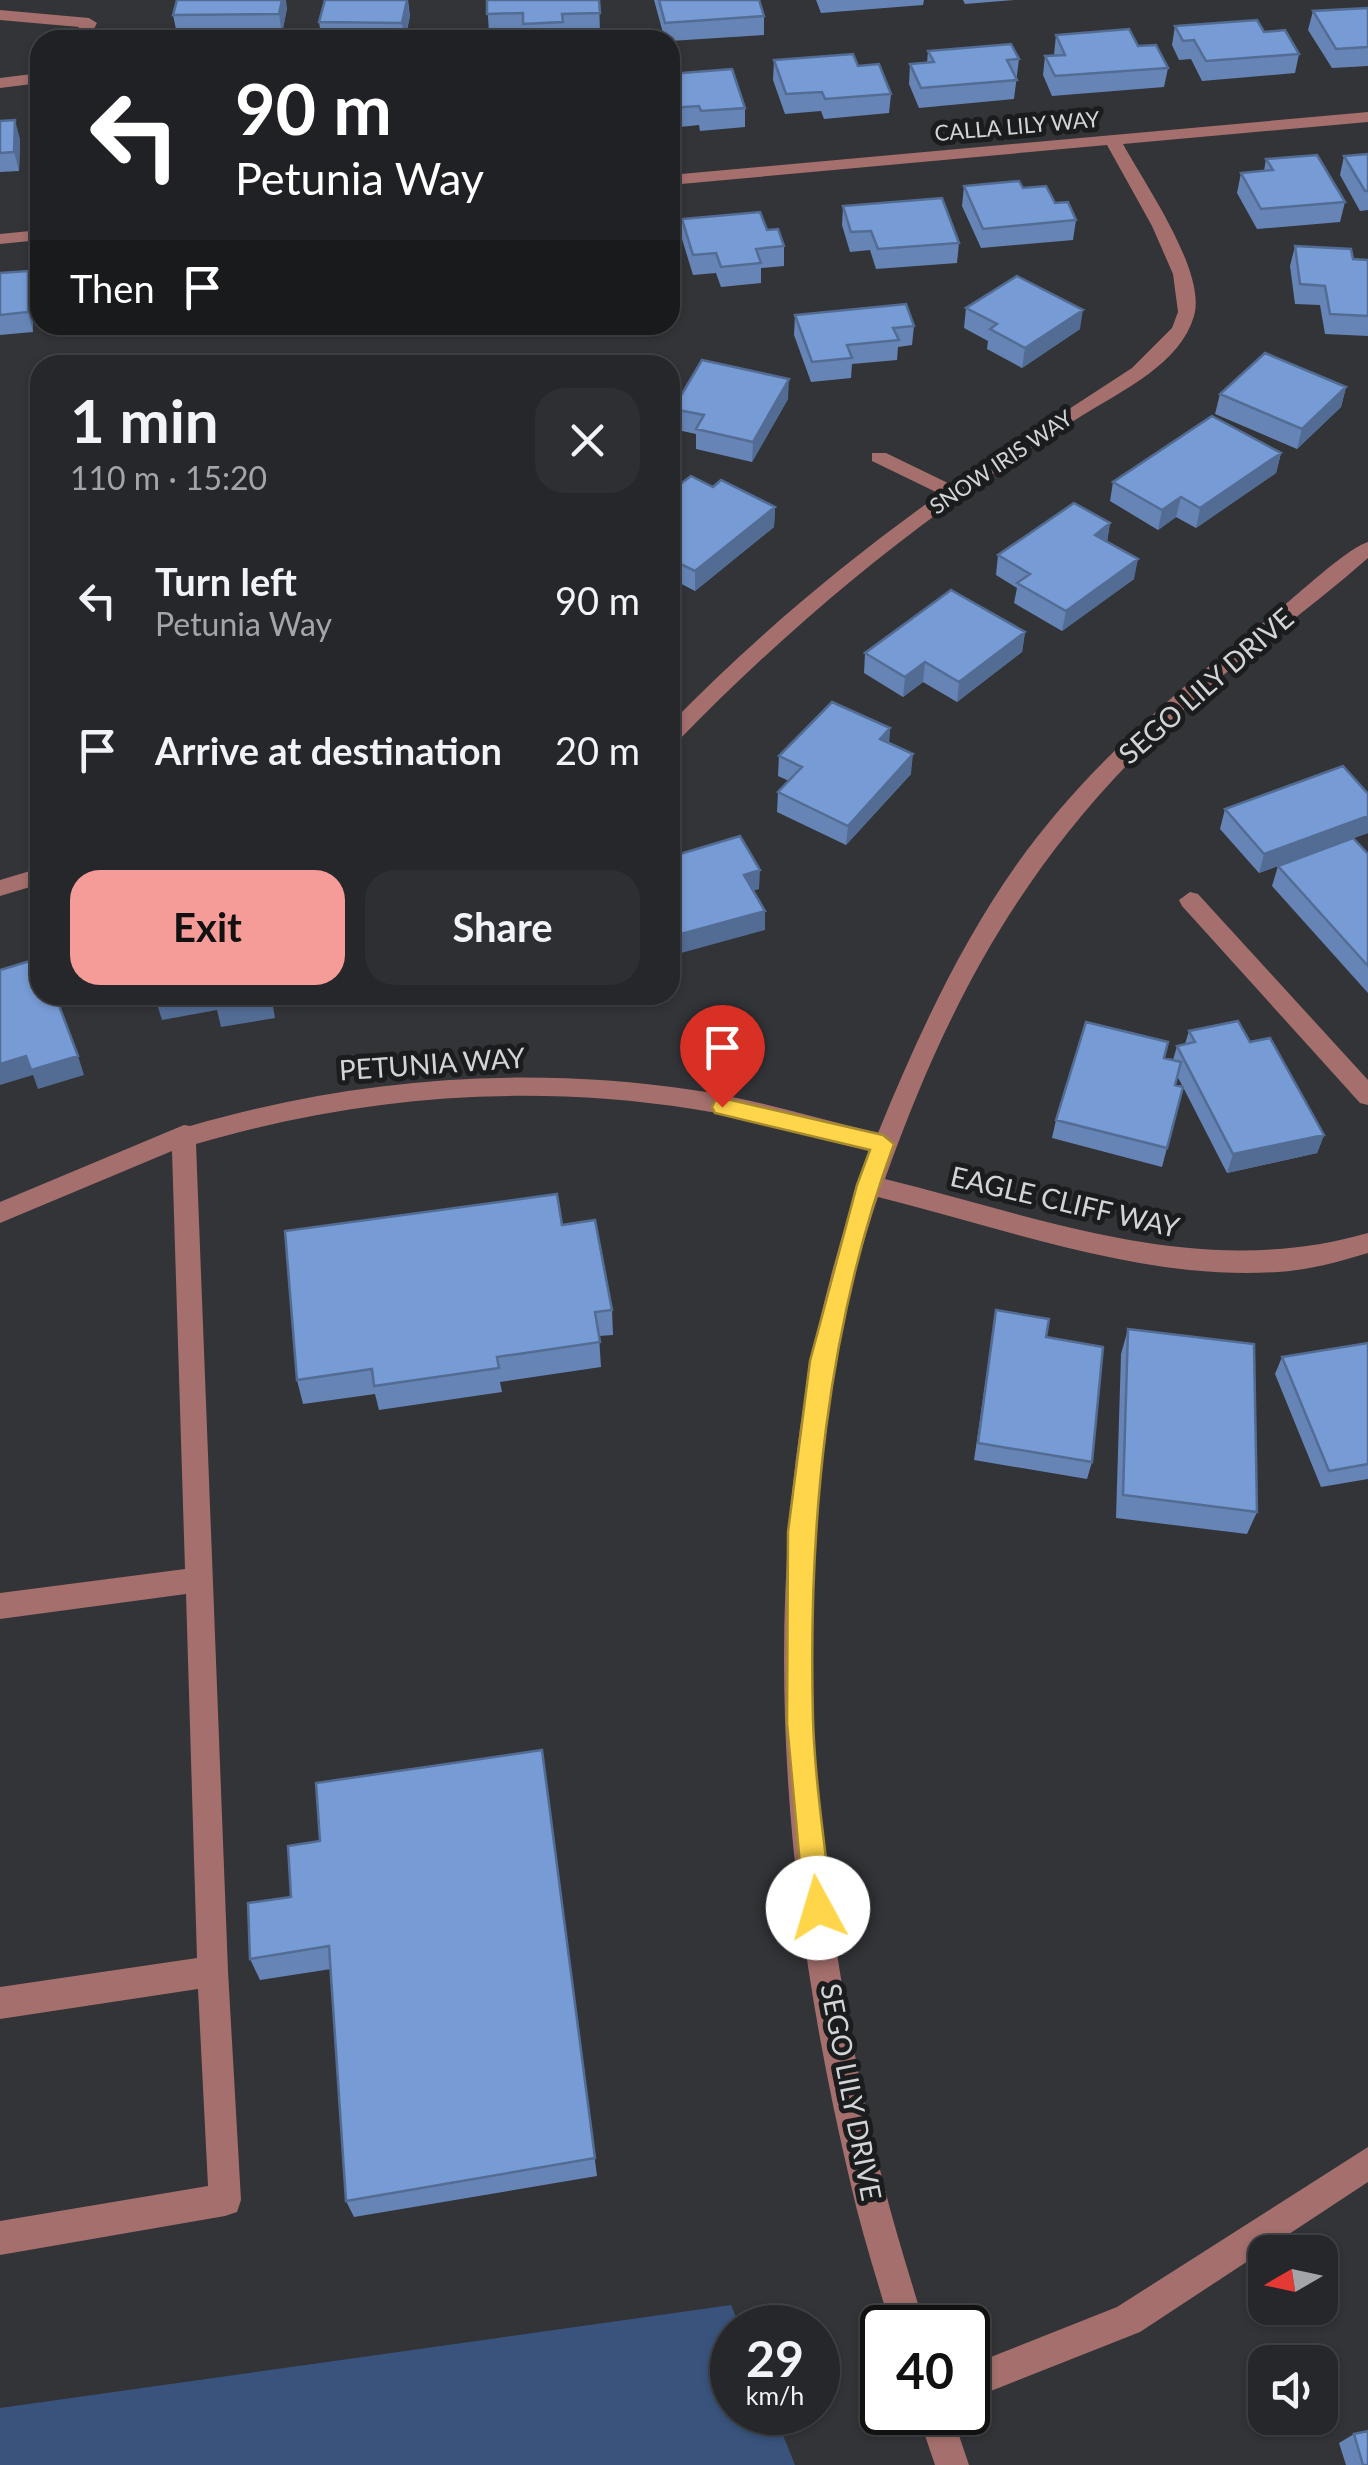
<!DOCTYPE html>
<meta charset="utf-8">
<style>
:root{--surface:#26272a;--page:#2e2f32;--text:#f1f3f6;--muted:#a4a5a8;--line:#424447;--accent:#f59b98}
body{margin:0;font-family:Lato,sans-serif;background:var(--page);color:var(--text);height:100vh;display:flex;flex-direction:column;font-size:38px;white-space:nowrap}
*{box-sizing:border-box;margin:0}
p{font-size:32px;color:var(--muted)}
.icon{flex:none;width:55px;height:55px;fill:none;stroke:currentColor;stroke-width:2;stroke-linecap:round;stroke-linejoin:round}
.map{position:relative;flex:1;overflow:hidden}
.side{position:absolute;left:30px;top:355px;width:650px;height:650px;display:flex;flex-direction:column;background:var(--surface);border-radius:30px;box-shadow:0 2px 8px #0004,0 0 0 2px var(--line)}
.side>*{flex:none}
.guide{position:absolute;left:30px;top:30px;width:650px;height:305px;border-radius:30px;box-shadow:0 2px 8px #0004,0 0 0 2px var(--line);background:#202124;color:#fff;overflow:hidden}
.needle{width:65px;rotate:261deg}
.buttons{position:absolute;left:1248px;top:2235px;display:grid;gap:20px}
.buttons a{display:grid;place-items:center;width:90px;height:90px;border-radius:20px;background:var(--surface);box-shadow:0 2px 8px #0004,0 0 0 2px var(--line);font-size:50px}
.speed{position:absolute;left:710px;top:2305px;display:flex;gap:20px;font-size:50px;font-weight:700;text-align:center}
.speed>*{display:grid;place-content:center;width:130px;height:130px;border-radius:50%;background:var(--surface);box-shadow:0 2px 8px #0004,0 0 0 2px var(--line);line-height:1}
.speed small{font-size:25px;font-weight:400}
.speed .limit{border:5px solid #111;border-radius:15px;background:#fff;color:#111}
.pin{position:absolute;display:grid;place-items:center;width:85px;height:85px;color:#fff;margin:-102px -42px;border-radius:50% 50% 50% 0;rotate:-45deg;box-shadow:0 0 10px #0007}
.pin .icon{rotate:45deg}
.me{position:absolute;width:110px;margin:-55px;rotate:354deg;stroke-linejoin:round;filter:drop-shadow(0 0 8px #0008)}
.turn{display:flex;align-items:center;gap:35px;height:210px;padding:0 40px;font-size:45px}
.turn .icon{width:130px;height:130px;stroke-width:2.5}
.turn b{display:block;font-size:70px;line-height:85px}
.then{display:flex;align-items:center;height:95px;padding:0 40px;background:#0003;gap:20px;font-size:38px}
.round{display:grid;place-items:center;flex:none;width:105px;height:105px;border-radius:30px;background:var(--page)}
.head{display:flex;align-items:center;justify-content:space-between;height:170px;padding:0 40px}
h1{font-size:60px;font-weight:700;line-height:75px}
.primary-button{display:flex;gap:20px;margin-top:auto;padding:20px 40px}
.primary-button a{flex:1;height:115px;border-radius:30px;background:var(--accent);color:#111;font-size:40px;font-weight:700;line-height:115px;text-align:center}
.primary-button a+a{background:var(--page);color:var(--text)}
ul{padding:0;list-style:none}
li{display:flex;align-items:center;gap:30px;height:150px;padding:0 40px}
li div{flex:1}
li b{display:block;font-size:38px}
li em{font-style:normal}
.map>svg:first-child{display:block}
.green{fill:#39537c}
.lines{fill:none;stroke-linecap:round;stroke-linejoin:round}
.minor{fill:#a46f6c;fill-rule:evenodd}
.wall{fill:#6685b6;fill-rule:evenodd}
.shaded-wall{fill:#536c94}
.building{fill:#779bd4;stroke:#536c94;stroke-width:2.5}
.route{fill:#ffd54a;stroke:#a68a30;stroke-width:2.5}
.labels{text-anchor:middle;stroke-width:10;stroke-linejoin:round;paint-order:stroke}
.far-street-label{font-size:22px;fill:#d3d4d6;stroke:#1b1c1d}
.street-label{font-size:28px;fill:#d3d4d6;stroke:#1b1c1d}
</style>
<div class="map">
<svg width="1368" height="2465" viewBox="0 0 1368 2465">
<rect width="100%" height="100%" fill="#323438"/>
<path class="green" d="M 731,2305 L 740,2327 L 732,2328 L 732,2412 L 774,2413 L 795,2465 L 0,2465 L 0,2408 Z"/>
<g class="lines">
<path class="minor" d="M 0,10 L 89,18 L 97,23 L 88,40 L 72,40 L 79,27 L 0,20 Z
M 40,73 L 40,83 L 0,88 L 0,78 Z
M 1368,112 L 1368,122 L 1123,144 C 1144,183 1207,272 1194,316 C 1181,363 1122,391 1083,415 C 934,507 799,616 677,742 L 670,744 L 670,724 C 753,639 843,563 940,494 L 872,461 L 872,453 L 886,453 L 952,485 L 1132,368 L 1172,328 L 1178,312 L 1173,274 L 1152,226 L 1107,145 L 670,185 L 670,175 Z
M 40,230 L 40,240 L 0,244 L 0,234 Z
M 1368,542 L 1368,558 C 1310,609 1248,652 1191,703 C 1036,842 954,985 885,1179 C 1047,1219 1201,1281 1368,1233 L 1368,1253 C 1338,1262 1309,1270 1278,1272 C 1144,1281 1007,1229 878,1197 C 773,1506 806,1870 883,2182 C 895,2231 911,2279 925,2328 L 891,2328 C 877,2279 861,2231 850,2181 C 770,1845 747,1475 871,1151 C 812,1136 753,1118 693,1109 C 526,1083 358,1096 196,1144 L 228,1971 L 241,2200 L 237,2212 L 225,2216 L 0,2255 L 0,2221 L 208,2186 L 198,1989 L 0,2019 L 0,1987 L 197,1958 L 186,1594 L 0,1619 L 0,1593 L 185,1569 L 172,1151 L 0,1223 L 0,1202 L 184,1125 L 190,1126 C 355,1078 523,1065 693,1090 C 755,1099 816,1118 878,1133 C 916,1040 959,946 1017,864 C 1086,767 1179,688 1272,616 C 1293,599 1347,548 1368,542 Z
M 40,868 L 40,884 L 0,896 L 0,880 Z
M 1190,892 L 1198,894 L 1368,1080 L 1368,1105 L 1360,1103 L 1182,906 L 1179,900 Z
M 1368,2147 L 1368,2182 L 1140,2332 L 968,2400 L 968,2366 L 1117,2307 Z
M 917,2412 L 951,2412 L 969,2465 L 935,2465 Z"/>
</g>
<path class="wall" d="M 325,0 L 408,0 L 410,16 L 405,40 L 322,40 L 319,22 Z
M 487,0 L 599,0 L 600,32 L 563,33 L 563,40 L 524,40 L 524,32 L 489,33 Z
M 654,0 L 759,0 L 764,16 L 764,35 L 670,41 L 670,40 L 665,40 Z
M 816,0 L 924,0 L 923,5 L 821,13 Z
M 963,0 L 1014,0 L 965,4 Z
M 287,8 L 282,33 L 295,33 L 296,40 L 255,40 L 257,34 L 177,34 L 173,15 Z
M 1368,8 L 1368,66 L 1332,68 L 1308,30 L 1313,11 Z
M 1175,26 L 1299,54 L 1295,73 L 1202,81 L 1191,59 L 1179,60 L 1172,45 Z
M 1056,35 L 1138,46 L 1168,68 L 1164,87 L 1052,96 L 1043,75 L 1045,56 L 1054,55 Z
M 928,51 L 1019,59 L 1014,99 L 919,108 L 909,84 L 910,64 L 927,63 Z
M 774,60 L 858,66 L 891,94 L 889,113 L 824,119 L 821,111 L 785,114 L 773,80 Z
M 670,74 L 745,108 L 745,127 L 700,131 L 699,125 L 670,128 Z
M 0,121 L 20,139 L 19,171 L 0,172 Z
M 1368,154 L 1368,210 L 1360,211 L 1340,175 L 1344,156 Z
M 1266,159 L 1345,202 L 1340,222 L 1257,229 L 1237,193 L 1241,173 L 1264,171 Z
M 964,186 L 1023,188 L 1055,203 L 1076,220 L 1073,240 L 981,248 L 962,206 Z
M 843,206 L 959,243 L 957,263 L 876,269 L 870,250 L 850,252 L 842,225 Z
M 682,219 L 767,230 L 784,246 L 784,266 L 761,268 L 761,283 L 721,287 L 716,273 L 693,275 L 682,239 Z
M 1295,246 L 1353,259 L 1368,260 L 1368,336 L 1325,334 L 1320,305 L 1295,304 L 1290,266 Z
M 28,271 L 33,290 L 33,332 L 0,335 L 0,273 Z
M 966,308 L 1080,329 L 1022,368 L 987,349 L 988,341 L 964,328 Z
M 795,315 L 914,326 L 912,345 L 898,347 L 897,360 L 852,364 L 851,378 L 811,382 L 794,335 Z
M 1346,387 L 1341,407 L 1297,449 L 1215,414 L 1220,394 Z
M 788,399 L 752,462 L 696,449 L 696,434 L 673,429 L 673,409 Z
M 1281,453 L 1276,473 L 1196,528 L 1176,517 L 1158,530 L 1110,501 L 1113,482 Z
M 713,487 L 775,507 L 774,527 L 695,591 L 670,578 L 670,492 Z
M 1110,523 L 1107,541 L 1134,579 L 1062,631 L 1014,603 L 1017,588 L 996,575 L 998,555 Z
M 1025,632 L 1022,652 L 957,702 L 923,682 L 903,697 L 864,673 L 865,653 Z
M 890,728 L 889,743 L 911,774 L 846,845 L 777,812 L 778,792 L 789,781 L 778,776 L 779,756 Z
M 1368,794 L 1368,833 L 1353,838 L 1368,854 L 1368,993 L 1272,886 L 1278,866 L 1259,873 L 1220,829 L 1225,809 Z
M 1189,1031 L 1250,1042 L 1324,1135 L 1317,1153 L 1227,1173 L 1183,1087 L 1162,1167 L 1052,1138 L 1056,1120 L 1164,1058 L 1173,1060 L 1177,1046 L 1185,1044 ZM 1177,1076 L 1183,1087 L 1175,1085 Z
M 562,1225 L 612,1310 L 613,1335 L 599,1336 L 601,1367 L 500,1382 L 502,1392 L 379,1410 L 375,1394 L 303,1404 L 297,1380 Z
M 996,1310 L 1046,1337 L 1092,1462 L 1087,1479 L 974,1460 Z
M 1128,1329 L 1257,1512 L 1247,1534 L 1116,1518 L 1121,1354 Z
M 1368,1343 L 1368,1479 L 1321,1487 L 1275,1374 L 1282,1357 Z
M 542,1750 L 597,2176 L 354,2217 L 346,2201 L 331,1969 L 260,1980 L 250,1959 L 291,1897 L 320,1841 Z
M 1354,2434 L 1368,2465 L 1346,2465 L 1339,2443 Z"/>
<path class="shaded-wall" d="M 282,0 L 286,0 L 287,8 L 282,34 L 279,14 Z
M 407,0 L 410,16 L 404,40 L 402,23 Z
M 15,120 L 20,139 L 19,171 L 14,152 Z
M 28,271 L 33,290 L 33,332 L 28,312 Z
M 1083,310 L 1080,329 L 1022,368 L 1025,348 Z
M 789,379 L 788,399 L 752,462 L 753,442 Z
M 1346,387 L 1341,407 L 1297,449 L 1302,429 Z
M 1281,453 L 1276,473 L 1196,528 L 1200,508 Z
M 1181,497 L 1176,517 L 1158,530 L 1162,510 Z
M 775,507 L 774,527 L 695,591 L 695,571 Z
M 1110,523 L 1107,543 L 1095,535 Z
M 1138,559 L 1134,579 L 1062,631 L 1066,611 Z
M 1025,632 L 1022,652 L 957,702 L 959,682 Z
M 925,662 L 923,682 L 903,697 L 905,677 Z
M 890,728 L 888,748 L 880,739 Z
M 913,754 L 911,774 L 846,845 L 848,826 Z
M 1368,816 L 1368,833 L 1259,873 L 1264,854 Z
M 760,870 L 759,889 L 743,894 L 744,875 Z
M 765,911 L 765,930 L 670,956 L 670,937 Z
M 190,995 L 271,995 L 275,1018 L 221,1027 L 217,1010 L 162,1020 L 156,1001 Z
M 26,1056 L 78,1056 L 84,1075 L 38,1089 L 33,1075 L 0,1085 L 0,1064 Z
M 1324,1135 L 1317,1153 L 1227,1173 L 1233,1154 Z"/>
<path class="building" d="M 177,0 L 282,0 L 279,14 L 173,15 Z
M 325,0 L 407,0 L 402,23 L 319,22 Z
M 487,0 L 599,0 L 600,13 L 562,14 L 563,22 L 523,24 L 523,13 L 487,14 Z
M 659,0 L 759,0 L 764,16 L 665,23 Z
M 1368,8 L 1368,47 L 1336,49 L 1313,11 Z
M 1257,20 L 1264,32 L 1285,30 L 1299,54 L 1206,61 L 1194,40 L 1183,41 L 1175,26 Z
M 1129,29 L 1138,46 L 1156,45 L 1168,68 L 1055,76 L 1045,56 L 1065,55 L 1056,35 Z
M 257,33 L 295,33 L 294,40 L 255,40 Z
M 1011,44 L 1019,59 L 1007,60 L 1017,80 L 921,88 L 910,64 L 934,62 L 928,51 Z
M 853,54 L 858,66 L 879,64 L 891,94 L 825,99 L 822,92 L 786,94 L 774,60 Z
M 732,69 L 745,108 L 701,111 L 699,106 L 670,108 L 670,74 Z
M 15,120 L 14,152 L 0,153 L 0,121 Z
M 1368,154 L 1368,191 L 1365,191 L 1344,156 Z
M 1317,155 L 1345,202 L 1261,209 L 1241,173 L 1273,170 L 1266,159 Z
M 1019,181 L 1023,188 L 1046,186 L 1055,203 L 1068,202 L 1076,220 L 983,229 L 964,186 Z
M 942,198 L 959,243 L 878,249 L 871,231 L 851,232 L 843,206 Z
M 760,212 L 767,230 L 778,229 L 784,246 L 756,249 L 761,263 L 721,267 L 716,253 L 693,255 L 682,219 Z
M 1295,246 L 1351,249 L 1353,259 L 1368,260 L 1368,316 L 1330,314 L 1325,286 L 1300,284 Z
M 28,271 L 28,312 L 0,315 L 0,273 Z
M 1017,276 L 1083,310 L 1025,348 L 990,329 L 997,324 L 966,308 Z
M 906,304 L 914,326 L 893,328 L 899,340 L 847,345 L 852,358 L 812,362 L 795,315 Z
M 1265,353 L 1346,387 L 1302,429 L 1220,394 Z
M 360,358 L 361,365 L 292,365 Z
M 702,360 L 789,379 L 753,442 L 696,429 L 704,415 L 673,409 Z
M 1212,416 L 1281,453 L 1200,508 L 1181,497 L 1162,510 L 1113,482 Z
M 691,476 L 713,487 L 721,480 L 775,507 L 695,571 L 670,559 L 670,492 Z
M 1074,503 L 1110,523 L 1095,535 L 1138,559 L 1066,611 L 1017,583 L 1030,574 L 998,555 Z
M 951,590 L 1025,632 L 959,682 L 925,662 L 905,677 L 865,653 Z
M 832,702 L 890,728 L 880,739 L 913,754 L 848,826 L 778,792 L 802,767 L 779,756 Z
M 1343,766 L 1368,794 L 1368,816 L 1264,854 L 1225,809 Z
M 740,836 L 760,870 L 744,875 L 765,911 L 670,937 L 670,857 Z
M 1353,838 L 1368,854 L 1368,966 L 1278,866 Z
M 40,958 L 40,995 L 55,995 L 78,1056 L 31,1070 L 26,1056 L 0,1064 L 0,970 Z
M 156,995 L 190,995 L 156,1001 Z
M 215,995 L 270,995 L 270,999 L 217,1008 Z
M 1238,1021 L 1250,1042 L 1270,1038 L 1324,1135 L 1233,1154 L 1177,1046 L 1195,1042 L 1189,1031 Z
M 1086,1022 L 1168,1042 L 1164,1058 L 1181,1062 L 1175,1085 L 1183,1087 L 1167,1148 L 1056,1120 Z
M 557,1194 L 562,1225 L 595,1220 L 612,1310 L 595,1312 L 600,1342 L 497,1357 L 499,1368 L 374,1386 L 372,1369 L 297,1380 L 285,1231 Z
M 996,1310 L 1049,1319 L 1046,1337 L 1103,1347 L 1092,1462 L 978,1443 Z
M 1128,1329 L 1254,1344 L 1257,1512 L 1123,1495 Z
M 1368,1343 L 1368,1464 L 1329,1471 L 1282,1357 Z
M 542,1750 L 595,2158 L 346,2201 L 329,1946 L 250,1959 L 248,1903 L 291,1897 L 288,1846 L 320,1841 L 316,1783 Z
M 1368,2431 L 1368,2465 L 1363,2465 L 1354,2434 Z"/>
<path class="route" d="M 722,1098 L 883,1135 L 894,1144 C 826,1328 808,1525 813,1719 C 815,1782 825,1846 832,1908 L 828,1918 L 818,1922 L 808,1918 L 804,1908 L 787,1723 L 788,1532 L 810,1361 L 857,1185 L 870,1150 L 715,1113 L 712,1107 L 715,1101 Z"/>
<g class="labels">
<g class="far-street-label">
<text transform="translate(1017 126) rotate(-5)" y="8">CALLA LILY WAY</text>
<text transform="translate(1001 462) rotate(-34)" y="8">SNOW IRIS WAY</text>
</g>
<g class="street-label">
<text transform="translate(1206 686) rotate(-41)" y="10">SEGO LILY DRIVE</text>
<text transform="translate(432 1064) rotate(-4)" y="10">PETUNIA WAY</text>
<text transform="translate(1065 1202) rotate(13)" y="10">EAGLE CLIFF WAY</text>
<text transform="translate(851 2092) rotate(79)" y="10">SEGO LILY DRIVE</text>
</g>
</g>
</svg>
<div class="buttons">
<a><svg class="needle" viewBox="-14 -14 28 28"><path d="M0-13l5 13h-10z" fill="#e53935"/><path d="M0 13l5-13h-10z" fill="#a4a5a8"/></svg></a>
<a><svg class="icon" aria-label="sound" viewBox="0 0 24 24"><path d="M4 9h4l5-4v14l-5-4H4zM17 9q2 3 0 6"/></svg></a>
</div>
<div class="speed"><div>29<small>km/h</small></div><div class="limit">40</div></div>
<div class="pin" style="left:722px;top:1107px;background:#d93025"><svg class="icon" aria-label="arrive" viewBox="0 0 24 24"><path d="M6 21V4h12l-3 4 3 4H6"/></svg></div>
<svg class="me" style="left:818px;top:1908px" viewBox="-20 -20 40 40"><circle r="19" fill="#fff"/><path d="M0-13L10 11 0 6-10 11z" fill="#ffd54a"/></svg>
<div class="guide">
<div class="turn"><svg class="icon" aria-label="left" viewBox="0 0 24 24"><path d="M17 20v-9H6M10 6l-5 5 5 5"/></svg><div><b>90 m</b>Petunia Way</div></div>
<div class="then">Then<svg class="icon" aria-label="arrive" viewBox="0 0 24 24"><path d="M6 21V4h12l-3 4 3 4H6"/></svg></div>
</div>
<section class="side">
<div class="head"><div><h1>1 min</h1><p>110 m · 15:20</p></div><a class="round"><svg class="icon" aria-label="close" viewBox="0 0 24 24"><path d="M6 6l12 12M18 6L6 18"/></svg></a></div>
<ul>
<li><svg class="icon" aria-label="left" viewBox="0 0 24 24"><path d="M17 20v-9H6M10 6l-5 5 5 5"/></svg><div><b>Turn left</b><p>Petunia Way</p></div><em>90 m</em></li>
<li><svg class="icon" aria-label="arrive" viewBox="0 0 24 24"><path d="M6 21V4h12l-3 4 3 4H6"/></svg><div><b>Arrive at destination</b></div><em>20 m</em></li>
</ul>
<div class="primary-button"><a>Exit</a><a>Share</a></div>
</section>
</div>
